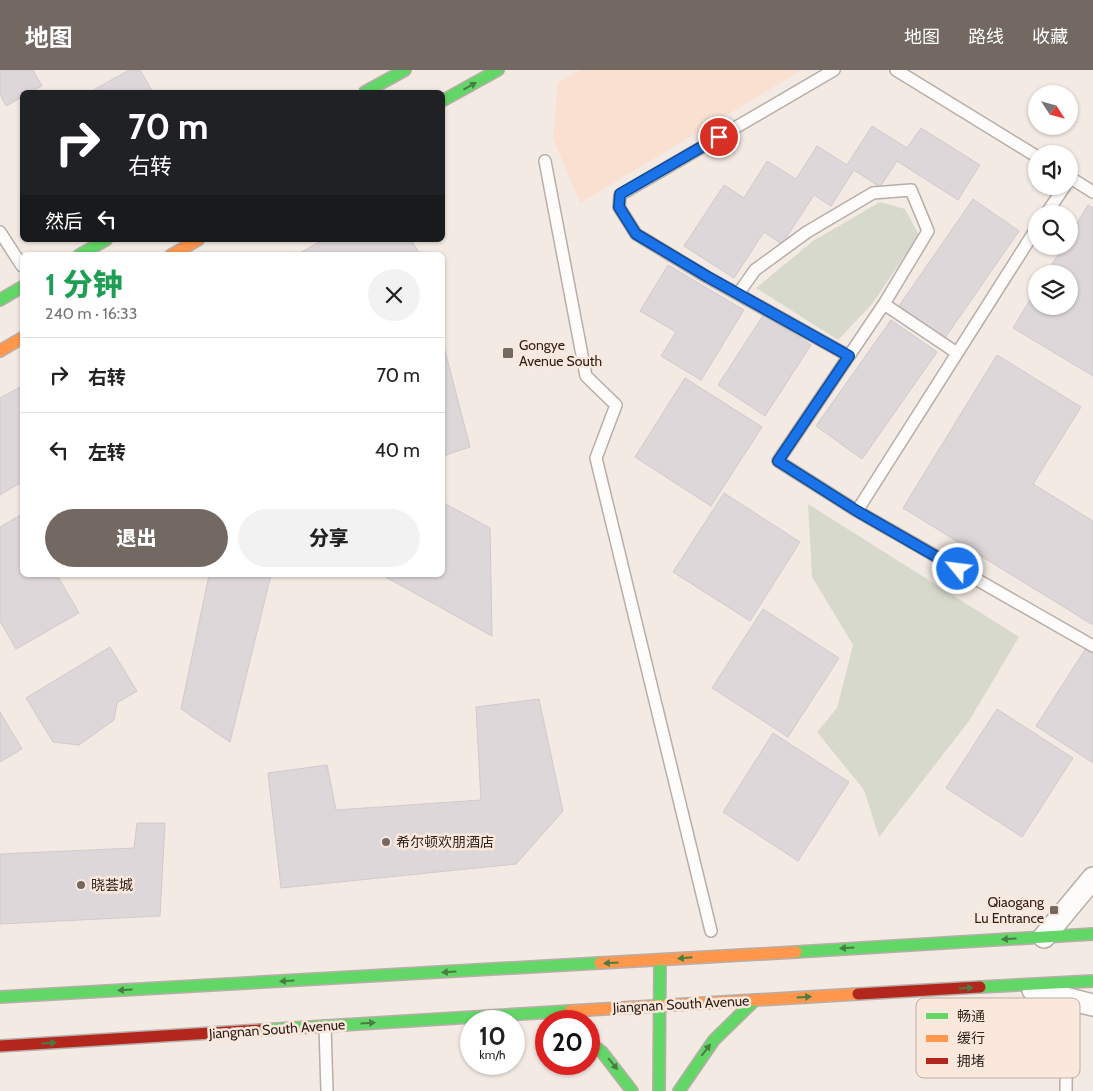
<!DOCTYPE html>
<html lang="zh">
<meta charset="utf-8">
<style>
:root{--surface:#fff;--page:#f2f2f2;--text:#222;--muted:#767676;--line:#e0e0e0;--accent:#746962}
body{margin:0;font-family:Cabin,"Noto Sans SC",sans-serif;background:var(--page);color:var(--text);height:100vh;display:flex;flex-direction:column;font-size:19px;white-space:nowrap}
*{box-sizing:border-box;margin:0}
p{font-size:16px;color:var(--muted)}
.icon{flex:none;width:28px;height:28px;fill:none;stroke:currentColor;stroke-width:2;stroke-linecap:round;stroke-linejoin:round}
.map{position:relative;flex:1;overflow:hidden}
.panel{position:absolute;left:20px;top:182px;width:425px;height:325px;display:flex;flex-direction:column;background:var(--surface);border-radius:8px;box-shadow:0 1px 4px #0004}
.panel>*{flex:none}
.guide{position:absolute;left:20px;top:20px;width:425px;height:152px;border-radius:8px;box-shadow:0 1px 4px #0004;background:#202124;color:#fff;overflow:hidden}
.needle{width:32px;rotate:126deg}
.buttons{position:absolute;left:1028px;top:15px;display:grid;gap:10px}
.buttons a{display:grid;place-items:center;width:50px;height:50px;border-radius:50%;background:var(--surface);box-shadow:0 1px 4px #0004;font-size:25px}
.speed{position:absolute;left:460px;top:940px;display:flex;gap:10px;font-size:25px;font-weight:700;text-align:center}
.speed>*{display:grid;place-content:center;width:65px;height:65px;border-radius:50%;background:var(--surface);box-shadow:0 1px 4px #0004;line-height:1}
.speed small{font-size:12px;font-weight:400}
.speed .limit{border:8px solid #d22;background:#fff;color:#111}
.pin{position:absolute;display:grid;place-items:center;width:42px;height:42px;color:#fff;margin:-21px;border:2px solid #fff;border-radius:50%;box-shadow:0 1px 5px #0007}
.me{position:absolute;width:55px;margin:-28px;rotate:299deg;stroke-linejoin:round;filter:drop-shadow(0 0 4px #0008)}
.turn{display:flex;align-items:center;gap:18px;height:105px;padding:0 25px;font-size:22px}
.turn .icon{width:65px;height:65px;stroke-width:2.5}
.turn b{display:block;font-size:35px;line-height:42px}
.then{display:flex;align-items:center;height:48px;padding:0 25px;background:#0003;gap:10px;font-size:19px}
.round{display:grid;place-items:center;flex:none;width:52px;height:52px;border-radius:26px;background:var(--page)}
.overview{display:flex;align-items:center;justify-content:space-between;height:85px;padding:0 25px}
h1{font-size:30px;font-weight:800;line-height:38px;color:#1e9e55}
.action{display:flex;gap:10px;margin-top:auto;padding:10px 25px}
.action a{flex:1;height:58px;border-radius:30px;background:var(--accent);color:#fff;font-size:20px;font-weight:800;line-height:58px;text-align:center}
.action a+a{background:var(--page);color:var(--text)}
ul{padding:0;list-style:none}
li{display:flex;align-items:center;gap:15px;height:75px;padding:0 25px;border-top:1px solid var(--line)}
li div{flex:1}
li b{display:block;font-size:19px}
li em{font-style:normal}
header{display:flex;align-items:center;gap:30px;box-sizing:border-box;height:70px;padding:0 25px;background:var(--accent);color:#fff}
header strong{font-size:24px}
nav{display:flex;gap:28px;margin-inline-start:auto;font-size:18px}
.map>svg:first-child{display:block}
.built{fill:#f9e0d0}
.green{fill:#d7d9cd}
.building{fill:#ddd7da;stroke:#d0cacd}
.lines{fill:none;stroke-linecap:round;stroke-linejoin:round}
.lane-casing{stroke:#b8aea8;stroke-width:14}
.street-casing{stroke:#b8aea8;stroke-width:24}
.fast-casing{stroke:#b8aea8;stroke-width:14}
.slow-casing{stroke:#b8aea8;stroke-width:14}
.jam-casing{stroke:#b8aea8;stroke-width:14}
.lane{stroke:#fdfcfb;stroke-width:11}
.street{stroke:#fdfcfb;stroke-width:21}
.fast{stroke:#63d668;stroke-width:11}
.slow{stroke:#ff974d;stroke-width:11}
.jam{stroke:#b3261e;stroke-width:11}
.oneway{fill:#497c42}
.route-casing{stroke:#114b97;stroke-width:12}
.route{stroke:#1a73e8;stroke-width:9}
.poi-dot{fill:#746962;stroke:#fbe8dd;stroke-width:2}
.labels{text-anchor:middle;stroke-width:5;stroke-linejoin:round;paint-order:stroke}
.poi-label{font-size:14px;fill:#2f231c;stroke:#fbe8dd;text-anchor:start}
.street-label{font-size:14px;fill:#2f231c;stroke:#fbe8dd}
.key{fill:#fbe8dd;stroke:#beada3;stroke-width:1}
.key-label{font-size:14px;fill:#2f231c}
</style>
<header>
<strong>地图</strong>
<nav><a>地图</a><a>路线</a><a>收藏</a></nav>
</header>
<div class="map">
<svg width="1093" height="1021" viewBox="0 0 1093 1021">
<rect width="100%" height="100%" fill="#f4eae4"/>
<path class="built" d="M 580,0 L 802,0 L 580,133 L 553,69 L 558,13 Z"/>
<path class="green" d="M 880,132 L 905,139 L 919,165 L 872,234 L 838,270 L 756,218 L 813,171 Z
M 808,434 L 1019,567 L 969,651 L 879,767 L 864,720 L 817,662 L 837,638 L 853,575 L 812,507 Z"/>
<path class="building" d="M 0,0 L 33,0 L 42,16 L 30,22 L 22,22 L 22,27 L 6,36 L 0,24 Z
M 129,0 L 140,0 L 153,22 L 90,22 Z
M 872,56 L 907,78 L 921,58 L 980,95 L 958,130 L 897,91 L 880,117 L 854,100 L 831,136 L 814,125 L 782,174 L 764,162 L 734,208 L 684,176 L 724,115 L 744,128 L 767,91 L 796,109 L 817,76 L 847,95 Z
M 973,129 L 1019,161 L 945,268 L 899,236 Z
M 1088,135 L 1093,138 L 1093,306 L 1013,258 L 1036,220 L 1036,236 L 1069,236 L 1069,204 L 1046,204 L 1063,176 L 1069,176 L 1069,166 Z
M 323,170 L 411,170 L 421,185 L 296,185 Z
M 668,195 L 744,240 L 701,310 L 661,286 L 676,262 L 640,241 Z
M 764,244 L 811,275 L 765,346 L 718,315 Z
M 891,250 L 937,282 L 862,389 L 816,356 Z
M 442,269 L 470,377 L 443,386 L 442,385 Z
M 997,285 L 1081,337 L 1033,414 L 1093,451 L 1093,555 L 903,438 Z
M 685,308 L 762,357 L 711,436 L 635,387 Z
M 22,316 L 22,412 L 0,425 L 0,328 Z
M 724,423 L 800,472 L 750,551 L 673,502 Z
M 442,432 L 490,458 L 492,566 L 382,505 L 442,505 Z
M 22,444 L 22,505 L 57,505 L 79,543 L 16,579 L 0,551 L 0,457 Z
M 209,505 L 271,505 L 230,672 L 181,639 Z
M 763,539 L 839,588 L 788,667 L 712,618 Z
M 110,577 L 137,621 L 117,633 L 114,650 L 79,675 L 53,672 L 26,628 Z
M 1086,578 L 1093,582 L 1093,693 L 1036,656 Z
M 539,629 L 563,741 L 516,794 L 281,818 L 268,703 L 327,695 L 336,740 L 481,730 L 476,637 Z
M 997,639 L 1073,688 L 1022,767 L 946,718 Z
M 0,642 L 22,679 L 0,692 Z
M 773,663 L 849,712 L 798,791 L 723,742 Z
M 137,753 L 165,753 L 160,846 L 0,854 L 0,784 L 134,778 Z"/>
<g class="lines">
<defs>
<path id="lane" d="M 834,0 L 620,125 L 619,137 L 636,164 L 707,207 L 849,286
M 896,0 L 1036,86
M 545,91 L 586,306 L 616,335 L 596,388 L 711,861
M 1069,107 L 1093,122
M 1046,144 L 1065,116
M 1036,159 L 857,441 L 1093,576
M 0,162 L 22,196
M 738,224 L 755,200 L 807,162 L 873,123 L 911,120 L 928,161 L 884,234
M 857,441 L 778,391 L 884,234 L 957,283
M 325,956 L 327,1021
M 1066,1021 L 1067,928"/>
<path id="street" d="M 1044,867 L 1093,808
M 1033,920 L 1093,935"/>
<path id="fast" d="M 365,22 L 405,0
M 442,31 L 498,0
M 79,185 L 106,170
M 0,230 L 22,217
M 796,882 L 1093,864
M 980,917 L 1093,911
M 0,927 L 600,893
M 261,960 L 570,941
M 589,972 L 602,982 L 632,1021
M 659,1021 L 660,890
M 679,1021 L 714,970 L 755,930"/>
<path id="slow" d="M 171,185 L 198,170
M 0,281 L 22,268
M 600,893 L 796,882
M 570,941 L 858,924"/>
<path id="jam" d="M 858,924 L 980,917
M 0,976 L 261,960"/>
</defs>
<use href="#lane" class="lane-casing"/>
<use href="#street" class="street-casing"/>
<use href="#fast" class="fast-casing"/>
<use href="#slow" class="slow-casing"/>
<use href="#jam" class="jam-casing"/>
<use href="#lane" class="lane"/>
<use href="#street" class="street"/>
<use href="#fast" class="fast"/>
<use href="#slow" class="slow"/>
<use href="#jam" class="jam"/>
</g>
<defs><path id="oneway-solid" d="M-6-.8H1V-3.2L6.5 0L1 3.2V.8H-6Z" transform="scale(1.25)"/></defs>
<g class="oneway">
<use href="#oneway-solid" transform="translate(470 16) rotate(-29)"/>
<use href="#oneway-solid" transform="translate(1009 869) rotate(177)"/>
<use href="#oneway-solid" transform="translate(847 878) rotate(177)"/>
<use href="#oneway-solid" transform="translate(685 888) rotate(175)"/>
<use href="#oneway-solid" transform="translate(611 893) rotate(177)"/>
<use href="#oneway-solid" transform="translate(449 902) rotate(177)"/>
<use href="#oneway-solid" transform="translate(287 911) rotate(177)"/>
<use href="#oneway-solid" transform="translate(966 918) rotate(-3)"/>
<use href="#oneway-solid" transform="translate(125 920) rotate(177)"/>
<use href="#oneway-solid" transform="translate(804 927) rotate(-3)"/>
<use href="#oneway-solid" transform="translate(368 953) rotate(-4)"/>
<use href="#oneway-solid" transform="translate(49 973) rotate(-4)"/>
<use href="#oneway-solid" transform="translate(706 980) rotate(-52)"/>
<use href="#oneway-solid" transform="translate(613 994) rotate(51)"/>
</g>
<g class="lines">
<defs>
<path id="route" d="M 719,67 L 620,124 L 619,137 L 636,164 L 708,207 L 849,286 L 778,391 L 857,441 L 958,499"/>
</defs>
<use href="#route" class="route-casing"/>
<use href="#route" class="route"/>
</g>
<g class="poi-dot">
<rect x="502" y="277" width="12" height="12" rx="2.5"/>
<circle cx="386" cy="772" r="5"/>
<circle cx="81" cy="815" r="5"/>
<rect x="1049" y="835" width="10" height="10" rx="2.5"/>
</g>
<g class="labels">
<g class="poi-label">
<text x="519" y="280">Gongye<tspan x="519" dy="16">Avenue South</tspan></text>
<text x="396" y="777">希尔顿欢朋酒店</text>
<text x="91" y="820">晓荟城</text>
<text x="1044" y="837" text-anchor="end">Qiaogang<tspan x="1044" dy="16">Lu Entrance</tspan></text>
</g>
<g class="street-label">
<text transform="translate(681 934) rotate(-3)" y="5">Jiangnan South Avenue</text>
<text transform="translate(277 959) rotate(-4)" y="5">Jiangnan South Avenue</text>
</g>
</g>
<rect x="916" y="928" width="164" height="80" rx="8" class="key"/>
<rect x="926" y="943" width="22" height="6" fill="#63d668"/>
<rect x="926" y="965" width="22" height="7" fill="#ff974d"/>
<rect x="926" y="988" width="22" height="6" fill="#b3261e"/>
<g class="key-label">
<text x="957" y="951">畅通</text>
<text x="957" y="973">缓行</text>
<text x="957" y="996">拥堵</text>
</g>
</svg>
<div class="buttons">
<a><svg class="needle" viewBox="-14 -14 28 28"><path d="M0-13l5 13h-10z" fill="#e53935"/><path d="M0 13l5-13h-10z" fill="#767676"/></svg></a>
<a><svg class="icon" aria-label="sound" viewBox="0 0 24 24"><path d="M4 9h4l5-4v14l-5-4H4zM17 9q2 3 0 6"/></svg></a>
<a><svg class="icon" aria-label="search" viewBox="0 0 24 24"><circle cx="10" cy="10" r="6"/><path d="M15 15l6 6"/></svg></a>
<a><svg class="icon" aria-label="layers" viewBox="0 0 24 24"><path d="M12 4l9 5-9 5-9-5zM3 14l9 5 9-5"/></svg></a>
</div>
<div class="speed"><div>10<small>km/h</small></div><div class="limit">20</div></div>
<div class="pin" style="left:719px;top:67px;background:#d93025"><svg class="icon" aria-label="arrive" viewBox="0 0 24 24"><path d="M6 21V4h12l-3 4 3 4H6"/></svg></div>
<svg class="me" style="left:958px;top:499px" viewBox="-20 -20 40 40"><circle r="17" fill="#1a73e8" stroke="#fff" stroke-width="3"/><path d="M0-11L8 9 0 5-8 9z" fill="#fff"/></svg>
<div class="guide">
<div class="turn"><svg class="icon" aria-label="right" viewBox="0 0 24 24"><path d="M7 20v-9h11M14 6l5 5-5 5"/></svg><div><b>70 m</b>右转</div></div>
<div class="then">然后<svg class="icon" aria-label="left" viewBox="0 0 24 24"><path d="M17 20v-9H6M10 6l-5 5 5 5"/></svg></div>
</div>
<section class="panel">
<div class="overview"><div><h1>1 分钟</h1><p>240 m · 16:33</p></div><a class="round"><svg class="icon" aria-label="close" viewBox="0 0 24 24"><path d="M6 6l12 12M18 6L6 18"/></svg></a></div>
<ul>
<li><svg class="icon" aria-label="right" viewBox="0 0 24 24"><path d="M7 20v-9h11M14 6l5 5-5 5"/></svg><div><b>右转</b></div><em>70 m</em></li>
<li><svg class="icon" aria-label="left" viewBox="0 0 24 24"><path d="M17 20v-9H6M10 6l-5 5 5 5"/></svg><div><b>左转</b></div><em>40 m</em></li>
</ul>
<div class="action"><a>退出</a><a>分享</a></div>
</section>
</div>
